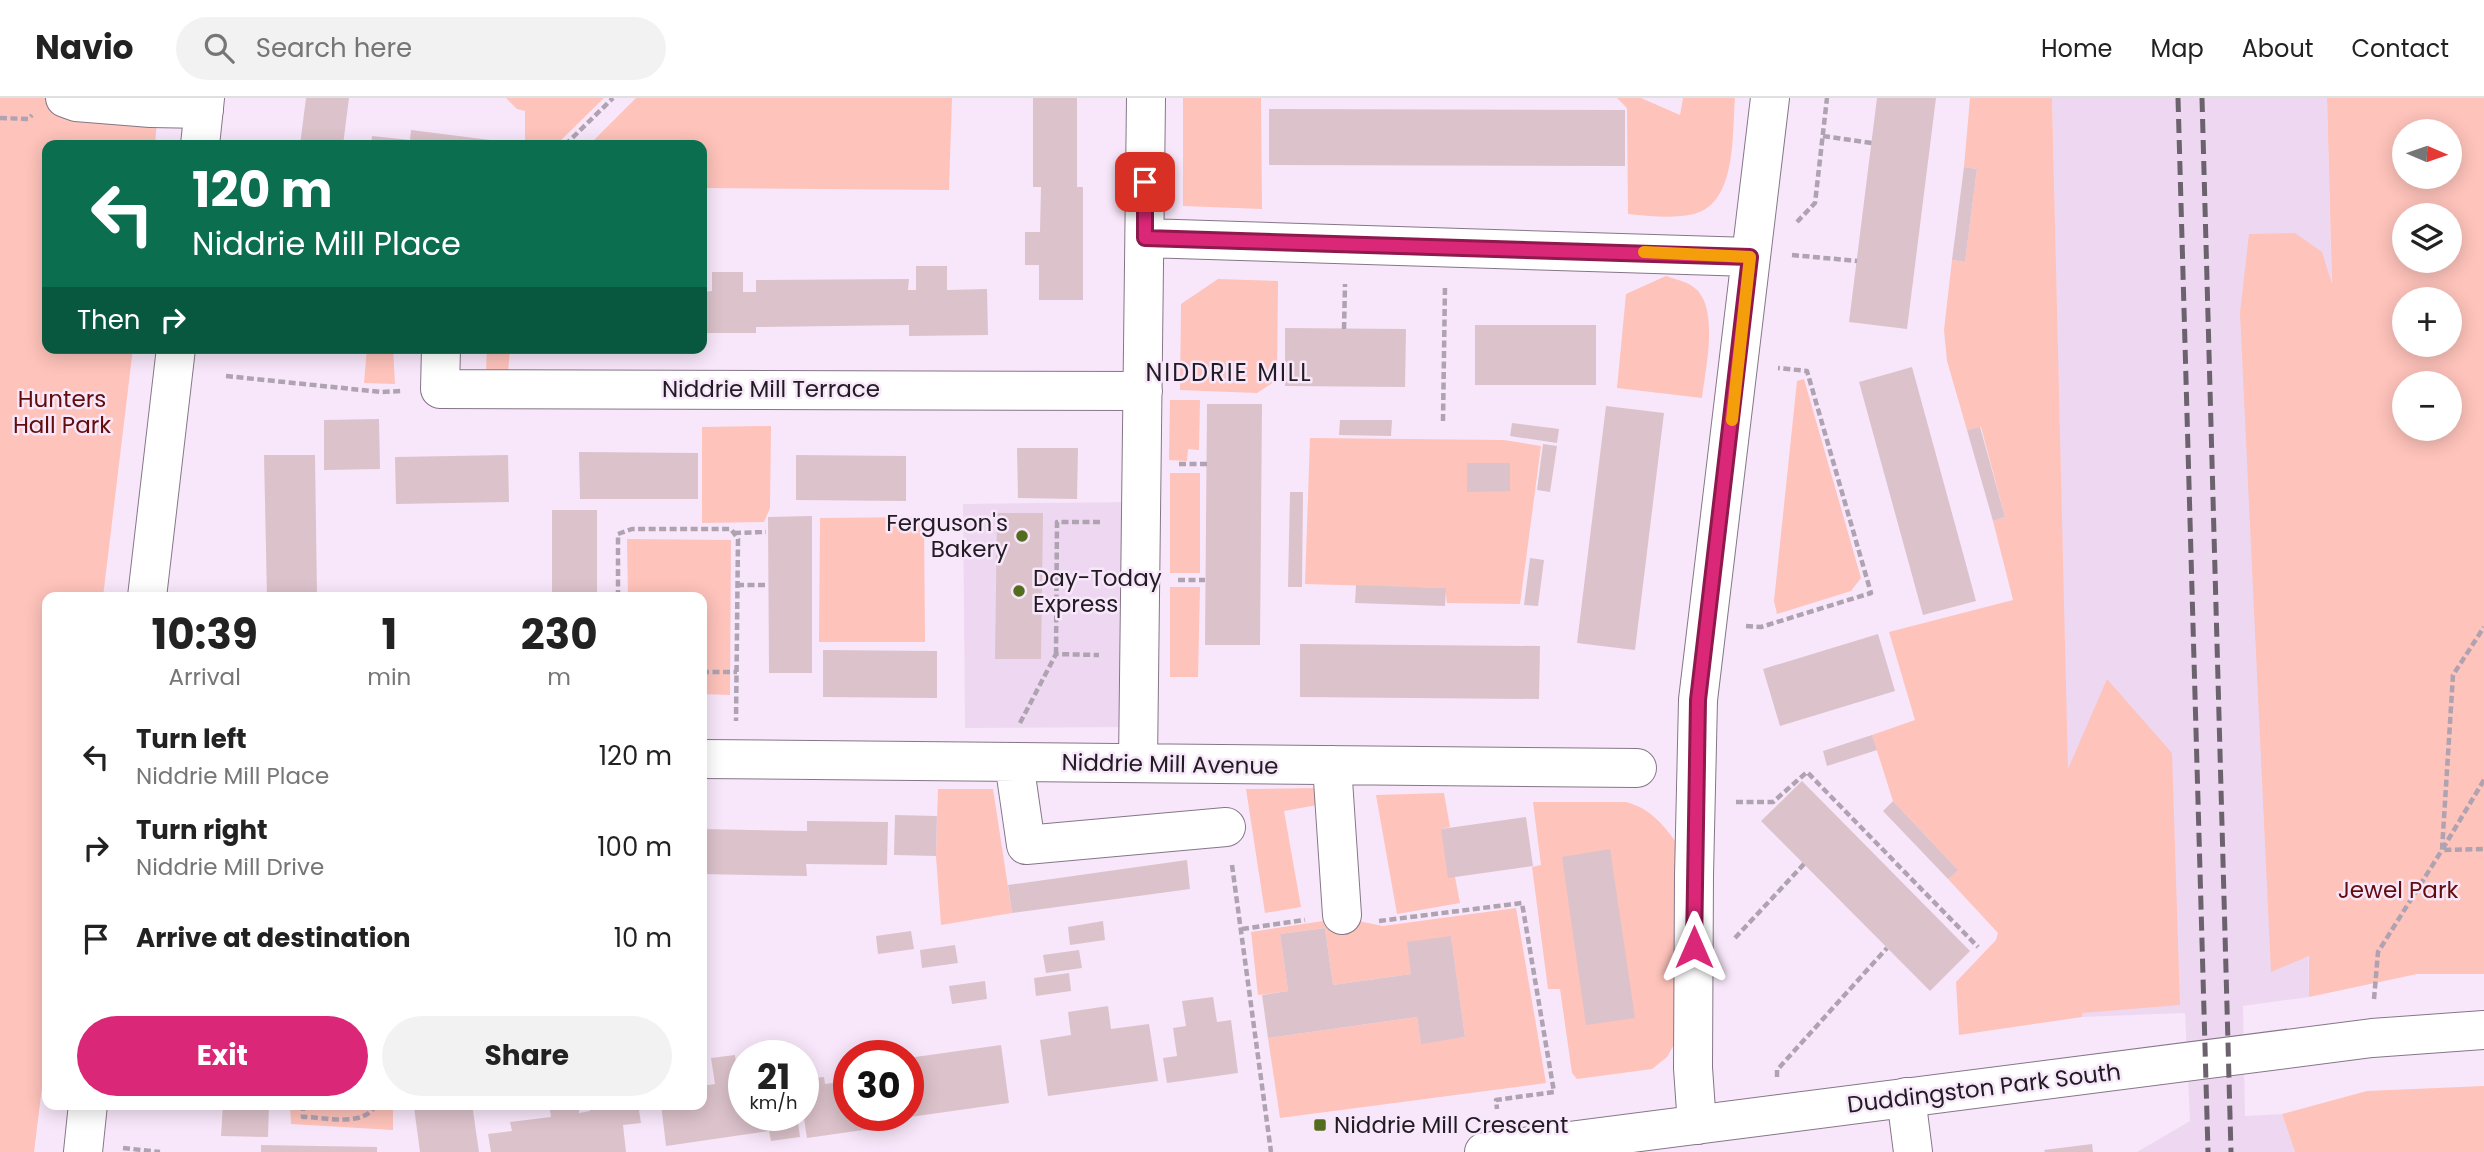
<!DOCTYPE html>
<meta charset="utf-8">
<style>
:root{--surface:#fff;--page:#f2f2f2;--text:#222;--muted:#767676;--line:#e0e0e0;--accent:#db2777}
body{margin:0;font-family:Poppins,sans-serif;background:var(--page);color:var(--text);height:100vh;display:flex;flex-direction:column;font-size:26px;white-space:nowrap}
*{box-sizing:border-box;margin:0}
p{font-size:23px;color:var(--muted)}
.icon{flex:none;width:38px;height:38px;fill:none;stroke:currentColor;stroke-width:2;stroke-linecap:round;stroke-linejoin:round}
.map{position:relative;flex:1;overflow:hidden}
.panel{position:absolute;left:42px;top:494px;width:665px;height:518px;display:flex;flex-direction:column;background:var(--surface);border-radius:14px;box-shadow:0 4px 18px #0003}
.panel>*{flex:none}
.hud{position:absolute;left:42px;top:42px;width:665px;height:214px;border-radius:14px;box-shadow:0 4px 18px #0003;background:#0b6e4f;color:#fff;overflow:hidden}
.needle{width:46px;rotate:92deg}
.fabs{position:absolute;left:2392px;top:21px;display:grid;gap:14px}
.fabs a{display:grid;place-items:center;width:70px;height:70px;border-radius:50%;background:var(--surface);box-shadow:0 4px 18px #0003;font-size:35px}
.speed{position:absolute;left:728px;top:942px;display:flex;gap:14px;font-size:35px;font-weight:700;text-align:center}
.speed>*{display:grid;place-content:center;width:91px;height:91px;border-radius:50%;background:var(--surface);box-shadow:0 4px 18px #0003;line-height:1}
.speed small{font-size:18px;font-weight:400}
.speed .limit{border:10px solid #d22;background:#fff;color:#111}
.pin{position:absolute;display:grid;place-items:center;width:60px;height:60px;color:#fff;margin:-30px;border-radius:14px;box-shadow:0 4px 10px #0006}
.me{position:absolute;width:77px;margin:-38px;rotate:0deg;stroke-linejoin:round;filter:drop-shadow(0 0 5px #0008)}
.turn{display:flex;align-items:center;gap:24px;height:147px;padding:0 35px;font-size:32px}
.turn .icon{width:91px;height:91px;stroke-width:2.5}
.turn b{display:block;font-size:49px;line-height:60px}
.then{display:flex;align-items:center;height:66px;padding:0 35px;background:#0003;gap:14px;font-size:26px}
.eta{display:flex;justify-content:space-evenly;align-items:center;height:119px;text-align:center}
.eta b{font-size:42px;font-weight:700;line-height:49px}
.action{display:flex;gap:14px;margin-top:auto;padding:14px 35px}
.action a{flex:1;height:80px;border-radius:42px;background:var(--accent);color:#fff;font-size:28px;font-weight:700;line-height:80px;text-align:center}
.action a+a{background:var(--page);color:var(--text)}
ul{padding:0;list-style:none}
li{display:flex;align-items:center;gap:21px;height:91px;padding:0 35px}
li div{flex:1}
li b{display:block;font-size:26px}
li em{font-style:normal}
header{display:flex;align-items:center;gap:42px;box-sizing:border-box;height:98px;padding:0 35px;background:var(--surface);border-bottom:2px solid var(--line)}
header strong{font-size:33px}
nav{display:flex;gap:38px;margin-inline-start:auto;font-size:24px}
.search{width:490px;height:63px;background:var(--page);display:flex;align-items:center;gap:18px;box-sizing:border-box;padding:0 24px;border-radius:38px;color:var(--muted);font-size:26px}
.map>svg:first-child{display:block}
.built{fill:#eed8f1}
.green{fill:#fec3bb;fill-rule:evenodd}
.building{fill:#dcc2cb}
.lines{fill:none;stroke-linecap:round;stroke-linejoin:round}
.minor-casing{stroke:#857687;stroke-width:40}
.major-casing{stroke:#857687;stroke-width:40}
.path{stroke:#afa2b1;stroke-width:4.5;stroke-dasharray:7 3.5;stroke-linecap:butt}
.minor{stroke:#fff;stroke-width:38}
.major{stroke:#fff;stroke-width:38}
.rail{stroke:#6c626e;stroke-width:5;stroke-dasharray:14 7;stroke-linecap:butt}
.route-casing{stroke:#8e194d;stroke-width:18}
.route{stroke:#db2777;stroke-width:12}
.slow{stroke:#f59e0b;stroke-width:12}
.poi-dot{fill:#536c1d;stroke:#f8e7fa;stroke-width:2.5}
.labels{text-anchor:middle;stroke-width:5;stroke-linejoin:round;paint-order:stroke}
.street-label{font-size:23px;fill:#211b22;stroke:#f8e7fa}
.park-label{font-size:23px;fill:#620d0c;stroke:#f8e7fa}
.poi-label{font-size:23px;fill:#211b22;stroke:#f8e7fa;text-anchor:start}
.neighbourhood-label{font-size:24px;letter-spacing:2px;fill:#211b22;stroke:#f8e7fa}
</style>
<header>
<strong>Navio</strong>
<div class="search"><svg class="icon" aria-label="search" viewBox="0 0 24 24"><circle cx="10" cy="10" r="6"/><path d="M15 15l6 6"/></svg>Search here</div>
<nav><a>Home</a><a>Map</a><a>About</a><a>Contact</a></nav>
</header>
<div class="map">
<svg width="2484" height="1054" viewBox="0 0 2484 1054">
<rect width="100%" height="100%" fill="#f8e7fa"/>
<path class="built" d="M 2052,0 L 2327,0 L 2341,542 L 2308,813 L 2309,899 L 2243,908 L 2245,1018 L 2282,1016 L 2295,1054 L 2137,1054 L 2190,1023 L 2185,915 L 2082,919 L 2070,786 Z
M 1131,404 L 1132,629 L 965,630 L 963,406 Z"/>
<path class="green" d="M 0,0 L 159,0 L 155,47 L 47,47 L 47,250 L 133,250 L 103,499 L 47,499 L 47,949 L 34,1054 L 0,1054 Z
M 506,0 L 604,0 L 556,47 L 525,47 L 525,13 L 517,11 Z
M 636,0 L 952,0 L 949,92 L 702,90 L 702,47 L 589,47 Z
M 1183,0 L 1261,0 L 1262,111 L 1183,108 Z
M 1617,0 L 1641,0 L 1680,17 L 1683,0 L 1735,0 C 1732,36 1737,105 1694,116 C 1672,121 1649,118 1628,116 L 1627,10 Z
M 1970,0 L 2052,0 L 2068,671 L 2107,581 L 2172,655 L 2180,907 L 2082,915 L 2082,919 L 1959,937 L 1956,884 L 1996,842 L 1998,835 L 1948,781 L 1957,771 L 1893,703 L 1872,637 L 1915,622 L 1889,534 L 2013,502 L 1993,423 L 2005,419 L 1981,329 L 1967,332 L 1947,263 L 1944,232 L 1952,162 L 1965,164 L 1977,71 L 1964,69 Z
M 2327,0 L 2484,0 L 2484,876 L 2417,876 L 2309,899 L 2309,858 L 2271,874 L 2240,215 L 2249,136 L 2295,135 L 2322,154 L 2332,186 ZM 2404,33 L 2450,33 L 2450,79 L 2404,79 ZM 2404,117 L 2450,117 L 2450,163 L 2404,163 ZM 2404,201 L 2450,201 L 2450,247 L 2404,247 ZM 2404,285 L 2450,285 L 2450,331 L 2404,331 Z
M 1666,178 C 1674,181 1685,183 1692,188 C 1721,206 1705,272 1702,300 L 1617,290 L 1626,196 Z
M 1218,181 L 1278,183 L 1277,282 L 1257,295 L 1180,292 L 1181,206 Z
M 367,250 L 393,250 L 395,286 L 364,285 Z
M 487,250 L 510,250 L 508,275 L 486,274 Z
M 1804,281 L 1861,480 L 1851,493 L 1777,516 L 1774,503 L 1797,283 Z
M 1170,302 L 1200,302 L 1199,352 L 1188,351 L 1187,363 L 1169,362 Z
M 771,328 L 770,410 L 764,424 L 702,425 L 702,329 Z
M 1310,340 L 1504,342 L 1541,348 L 1520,506 L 1447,505 L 1445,490 L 1305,486 Z
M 1170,375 L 1200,375 L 1200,475 L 1170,475 Z
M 924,419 L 925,544 L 819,544 L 820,420 Z
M 627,441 L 731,442 L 730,597 L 702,596 L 702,499 L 628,499 Z
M 1170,489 L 1200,489 L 1198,579 L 1170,579 Z
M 1316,690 L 1317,707 L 1284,713 L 1301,809 L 1265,815 L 1246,691 Z
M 938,691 L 993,691 L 1012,815 L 941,827 L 936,758 Z
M 1444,695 L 1450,729 L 1441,731 L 1455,779 L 1460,805 L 1397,816 L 1376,697 Z
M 1533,704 L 1626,704 C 1649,710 1662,725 1676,744 L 1675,945 L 1667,959 L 1652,971 L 1577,981 L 1572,975 L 1560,891 L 1548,891 L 1532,769 L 1541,767 Z
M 1516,810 L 1546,985 L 1280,1020 L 1268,940 L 1417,919 L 1421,945 L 1465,939 L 1451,839 L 1411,876 L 1333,887 L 1325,830 L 1280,836 L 1288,893 L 1258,897 L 1251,834 L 1343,820 L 1383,828 Z
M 2484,988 L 2484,1054 L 2295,1054 L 2282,1016 L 2367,993 Z
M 290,1006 L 393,1006 L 393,1032 L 291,1026 Z"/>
<path class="building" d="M 306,0 L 349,0 L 343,47 L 300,47 Z
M 1033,0 L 1077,0 L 1077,89 L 1083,89 L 1083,202 L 1039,202 L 1039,167 L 1025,167 L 1025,134 L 1040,134 L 1041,89 L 1033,89 Z
M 1877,0 L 1936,0 L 1907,231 L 1849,224 Z
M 1269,11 L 1625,12 L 1625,68 L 1269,67 Z
M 411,32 L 514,45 L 513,47 L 371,47 L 372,38 L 410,42 Z
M 1964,69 L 1977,71 L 1965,164 L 1952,162 Z
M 916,168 L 947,168 L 947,192 L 987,191 L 988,237 L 909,238 L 909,227 L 756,229 L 756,235 L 702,235 L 702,194 L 712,193 L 712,174 L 743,174 L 743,194 L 756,194 L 756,182 L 909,181 L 908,192 L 916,192 Z
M 1475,227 L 1596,227 L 1596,287 L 1475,287 Z
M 1285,230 L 1406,231 L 1405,289 L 1285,288 Z
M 1912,269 L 1976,503 L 1923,517 L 1859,284 Z
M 1207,306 L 1262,306 L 1260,547 L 1205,547 Z
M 1606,308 L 1664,315 L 1635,552 L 1577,545 Z
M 379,321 L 380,371 L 324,372 L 324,322 Z
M 1340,322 L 1392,322 L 1391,338 L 1339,337 Z
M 1512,325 L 1559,331 L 1557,345 L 1510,338 Z
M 1980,329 L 2005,419 L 1993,423 L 1967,332 Z
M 1543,346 L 1557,348 L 1550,394 L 1537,392 Z
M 1017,350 L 1078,350 L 1077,401 L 1018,400 Z
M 579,354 L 698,355 L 698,401 L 580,401 Z
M 264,357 L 315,357 L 317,499 L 267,499 Z
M 508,357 L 509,404 L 396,406 L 395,359 Z
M 796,357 L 906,358 L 906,403 L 796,402 Z
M 1467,365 L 1510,365 L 1510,393 L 1467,394 Z
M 1290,394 L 1303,394 L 1302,489 L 1288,489 Z
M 552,412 L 597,412 L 597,499 L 552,499 Z
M 997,415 L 1043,415 L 1041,561 L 995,561 Z
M 812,418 L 812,575 L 769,575 L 768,419 Z
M 1530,460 L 1544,462 L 1538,508 L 1524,507 Z
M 1356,487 L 1446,490 L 1445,508 L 1355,505 Z
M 1878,536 L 1895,593 L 1780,628 L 1763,571 Z
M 1300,546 L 1540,548 L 1539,601 L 1300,599 Z
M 823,552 L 937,553 L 937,600 L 823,599 Z
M 1872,637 L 1877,652 L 1827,668 L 1823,653 Z
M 1802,683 L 1970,853 L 1930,893 L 1761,723 Z
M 1893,703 L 1958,772 L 1948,781 L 1883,713 Z
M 895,717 L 937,718 L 936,758 L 894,757 Z
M 1526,719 L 1533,768 L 1448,780 L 1441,731 Z
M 807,723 L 888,724 L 887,767 L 806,766 L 807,778 L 702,776 L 702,731 L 807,733 Z
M 1610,751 L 1635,920 L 1586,927 L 1562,759 Z
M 1187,762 L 1190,791 L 1012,815 L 1008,787 Z
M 1103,823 L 1105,842 L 1070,847 L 1068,829 Z
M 1325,830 L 1333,887 L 1411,876 L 1407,844 L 1451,838 L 1465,939 L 1421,946 L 1417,919 L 1268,940 L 1262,897 L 1288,893 L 1280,836 Z
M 911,833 L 914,851 L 878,856 L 876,838 Z
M 955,847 L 958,865 L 922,870 L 920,852 Z
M 1079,852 L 1082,870 L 1046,875 L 1043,857 Z
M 1069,875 L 1071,893 L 1036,898 L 1034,880 Z
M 985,883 L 987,901 L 952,906 L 949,888 Z
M 1213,899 L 1217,924 L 1231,922 L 1238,975 L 1167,985 L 1163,960 L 1177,958 L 1173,930 L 1186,928 L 1182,903 Z
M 1108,908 L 1111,931 L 1149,926 L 1158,983 L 1048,998 L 1040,942 L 1071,937 L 1068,914 Z
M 1001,947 L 1009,1005 L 903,1020 L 902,1017 L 908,1017 L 908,960 Z
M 788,948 L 789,957 L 766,957 L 765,952 Z
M 735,957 L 738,983 L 744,982 L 744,1017 L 797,1017 L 800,1039 L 771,1043 L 769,1033 L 666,1048 L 661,1006 L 702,1006 L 702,988 L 715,986 L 711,960 Z
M 824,979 L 825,986 L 849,983 L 849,1017 L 889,1017 L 891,1028 L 807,1040 L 803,1014 L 803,981 Z
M 223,1006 L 269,1006 L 268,1039 L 221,1038 Z
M 421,1006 L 472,1006 L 479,1054 L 420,1054 L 414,1009 Z
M 589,1006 L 638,1006 L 641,1025 L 623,1027 L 626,1054 L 491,1054 L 488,1036 L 512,1033 L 510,1024 L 551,1019 L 550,1012 L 579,1008 L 579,1015 L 590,1013 Z
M 2092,1046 L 2093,1054 L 2045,1054 L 2044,1052 Z
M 261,1047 L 377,1049 L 377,1054 L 261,1054 Z"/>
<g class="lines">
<defs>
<path id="minor" d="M 65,0 L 76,4 L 151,10 L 204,11
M 1145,140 L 1750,159
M 441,250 L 440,291 L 1143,293
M 702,661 L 1637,670
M 1014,664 L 1026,747 L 1226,729
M 1138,665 L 1146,0
M 1332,667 L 1342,817
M 1906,999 L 1913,1054
M 1697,1027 L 1693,970 L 1694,777 L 1698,602 L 1770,0"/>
<path id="major" d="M 200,47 L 205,0
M 147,499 L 176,250
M 83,1054 L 88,1006
M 1484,1054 L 2372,940 L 2484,932"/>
</defs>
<use href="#minor" class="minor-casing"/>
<use href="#major" class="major-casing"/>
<path class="path" d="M 0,20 L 28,21 L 32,17
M 1823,38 L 1872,45
M 565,47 L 613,0
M 1797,124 L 1815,105 L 1827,0
M 1792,157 L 1857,163
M 1344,231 L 1345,186
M 226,278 L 381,294 L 401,293
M 1443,323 L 1445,188
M 1179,366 L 1207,366
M 734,435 L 766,434
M 1178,482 L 1205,482
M 737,487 L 766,487
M 618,499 L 618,436 L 632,431 L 731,431 L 738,441 L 736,623
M 1746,528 L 1761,529 L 1871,495 L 1807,273 L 1778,270
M 1056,556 L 1057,424 L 1103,424
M 702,574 L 737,574
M 1020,625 L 1056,556 L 1099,557
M 2484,682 L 2442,752 L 2484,751
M 1736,704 L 1773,704 L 1807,674 L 1978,849
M 1232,767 L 1271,1054
M 1379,823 L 1522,805 L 1554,994 L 1496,1002 L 1497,1011
M 1242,831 L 1305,822
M 1735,840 L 1804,766
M 2374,901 L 2378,854 L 2442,752 L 2453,577 L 2484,529
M 1777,979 L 1777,972 L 1887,850
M 303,1006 L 303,1019 C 325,1019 365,1030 376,1006
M 123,1050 L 160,1054"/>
<use href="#minor" class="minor"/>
<use href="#major" class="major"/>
<path class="rail" d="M 2178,0 L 2208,1054
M 2202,0 L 2231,1054"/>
</g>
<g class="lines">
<defs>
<path id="route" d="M 1145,84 L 1145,140 L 1750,159 L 1698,602 L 1694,849"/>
</defs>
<use href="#route" class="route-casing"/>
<use href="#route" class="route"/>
<path class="slow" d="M 1644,154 L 1750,159 L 1732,322"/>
</g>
<g class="poi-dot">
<circle cx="1022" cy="438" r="7"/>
<circle cx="1019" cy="493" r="7"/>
<rect x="1313" y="1020" width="14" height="14" rx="3.5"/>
</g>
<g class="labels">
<g class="street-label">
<text x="771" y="299">Niddrie Mill Terrace</text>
<text transform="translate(1170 666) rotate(1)" y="8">Niddrie Mill Avenue</text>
<text transform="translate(1984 990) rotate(-7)" y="8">Duddingston Park South</text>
</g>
<g class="park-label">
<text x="62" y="309">Hunters<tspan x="62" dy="26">Hall Park</tspan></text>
<text x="2398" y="800">Jewel Park</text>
</g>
<g class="poi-label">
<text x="1008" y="433" text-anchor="end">Ferguson's<tspan x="1008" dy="26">Bakery</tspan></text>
<text x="1033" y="488">Day-Today<tspan x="1033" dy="26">Express</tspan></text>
<text x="1334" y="1035">Niddrie Mill Crescent</text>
</g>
<g class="neighbourhood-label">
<text x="1229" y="283">NIDDRIE MILL</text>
</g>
</g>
</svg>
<div class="fabs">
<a><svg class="needle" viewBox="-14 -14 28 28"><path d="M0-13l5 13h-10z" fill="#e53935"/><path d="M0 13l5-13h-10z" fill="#767676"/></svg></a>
<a><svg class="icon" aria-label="layers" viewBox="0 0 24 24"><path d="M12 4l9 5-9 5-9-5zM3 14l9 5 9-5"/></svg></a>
<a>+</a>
<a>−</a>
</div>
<div class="speed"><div>21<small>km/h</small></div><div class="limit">30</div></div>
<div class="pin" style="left:1145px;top:84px;background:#d93025"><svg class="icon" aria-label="arrive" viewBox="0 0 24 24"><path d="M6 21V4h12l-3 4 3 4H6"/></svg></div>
<svg class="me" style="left:1694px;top:849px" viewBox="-20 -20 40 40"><path d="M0-17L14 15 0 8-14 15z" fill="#db2777" stroke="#fff" stroke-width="4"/></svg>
<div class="hud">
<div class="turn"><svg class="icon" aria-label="left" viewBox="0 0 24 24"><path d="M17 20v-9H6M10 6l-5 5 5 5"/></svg><div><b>120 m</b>Niddrie Mill Place</div></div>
<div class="then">Then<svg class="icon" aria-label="right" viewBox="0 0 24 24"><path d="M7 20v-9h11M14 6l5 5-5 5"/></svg></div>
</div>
<section class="panel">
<div class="eta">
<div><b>10:39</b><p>Arrival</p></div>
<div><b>1</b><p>min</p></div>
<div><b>230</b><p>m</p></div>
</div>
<ul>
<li><svg class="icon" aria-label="left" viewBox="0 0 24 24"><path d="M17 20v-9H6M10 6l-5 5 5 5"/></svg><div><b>Turn left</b><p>Niddrie Mill Place</p></div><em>120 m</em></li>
<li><svg class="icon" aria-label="right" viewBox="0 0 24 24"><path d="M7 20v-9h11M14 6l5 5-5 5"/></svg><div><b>Turn right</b><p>Niddrie Mill Drive</p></div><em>100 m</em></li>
<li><svg class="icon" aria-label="arrive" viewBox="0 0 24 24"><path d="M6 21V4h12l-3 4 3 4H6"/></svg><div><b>Arrive at destination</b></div><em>10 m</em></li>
</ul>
<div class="action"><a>Exit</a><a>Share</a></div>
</section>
</div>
